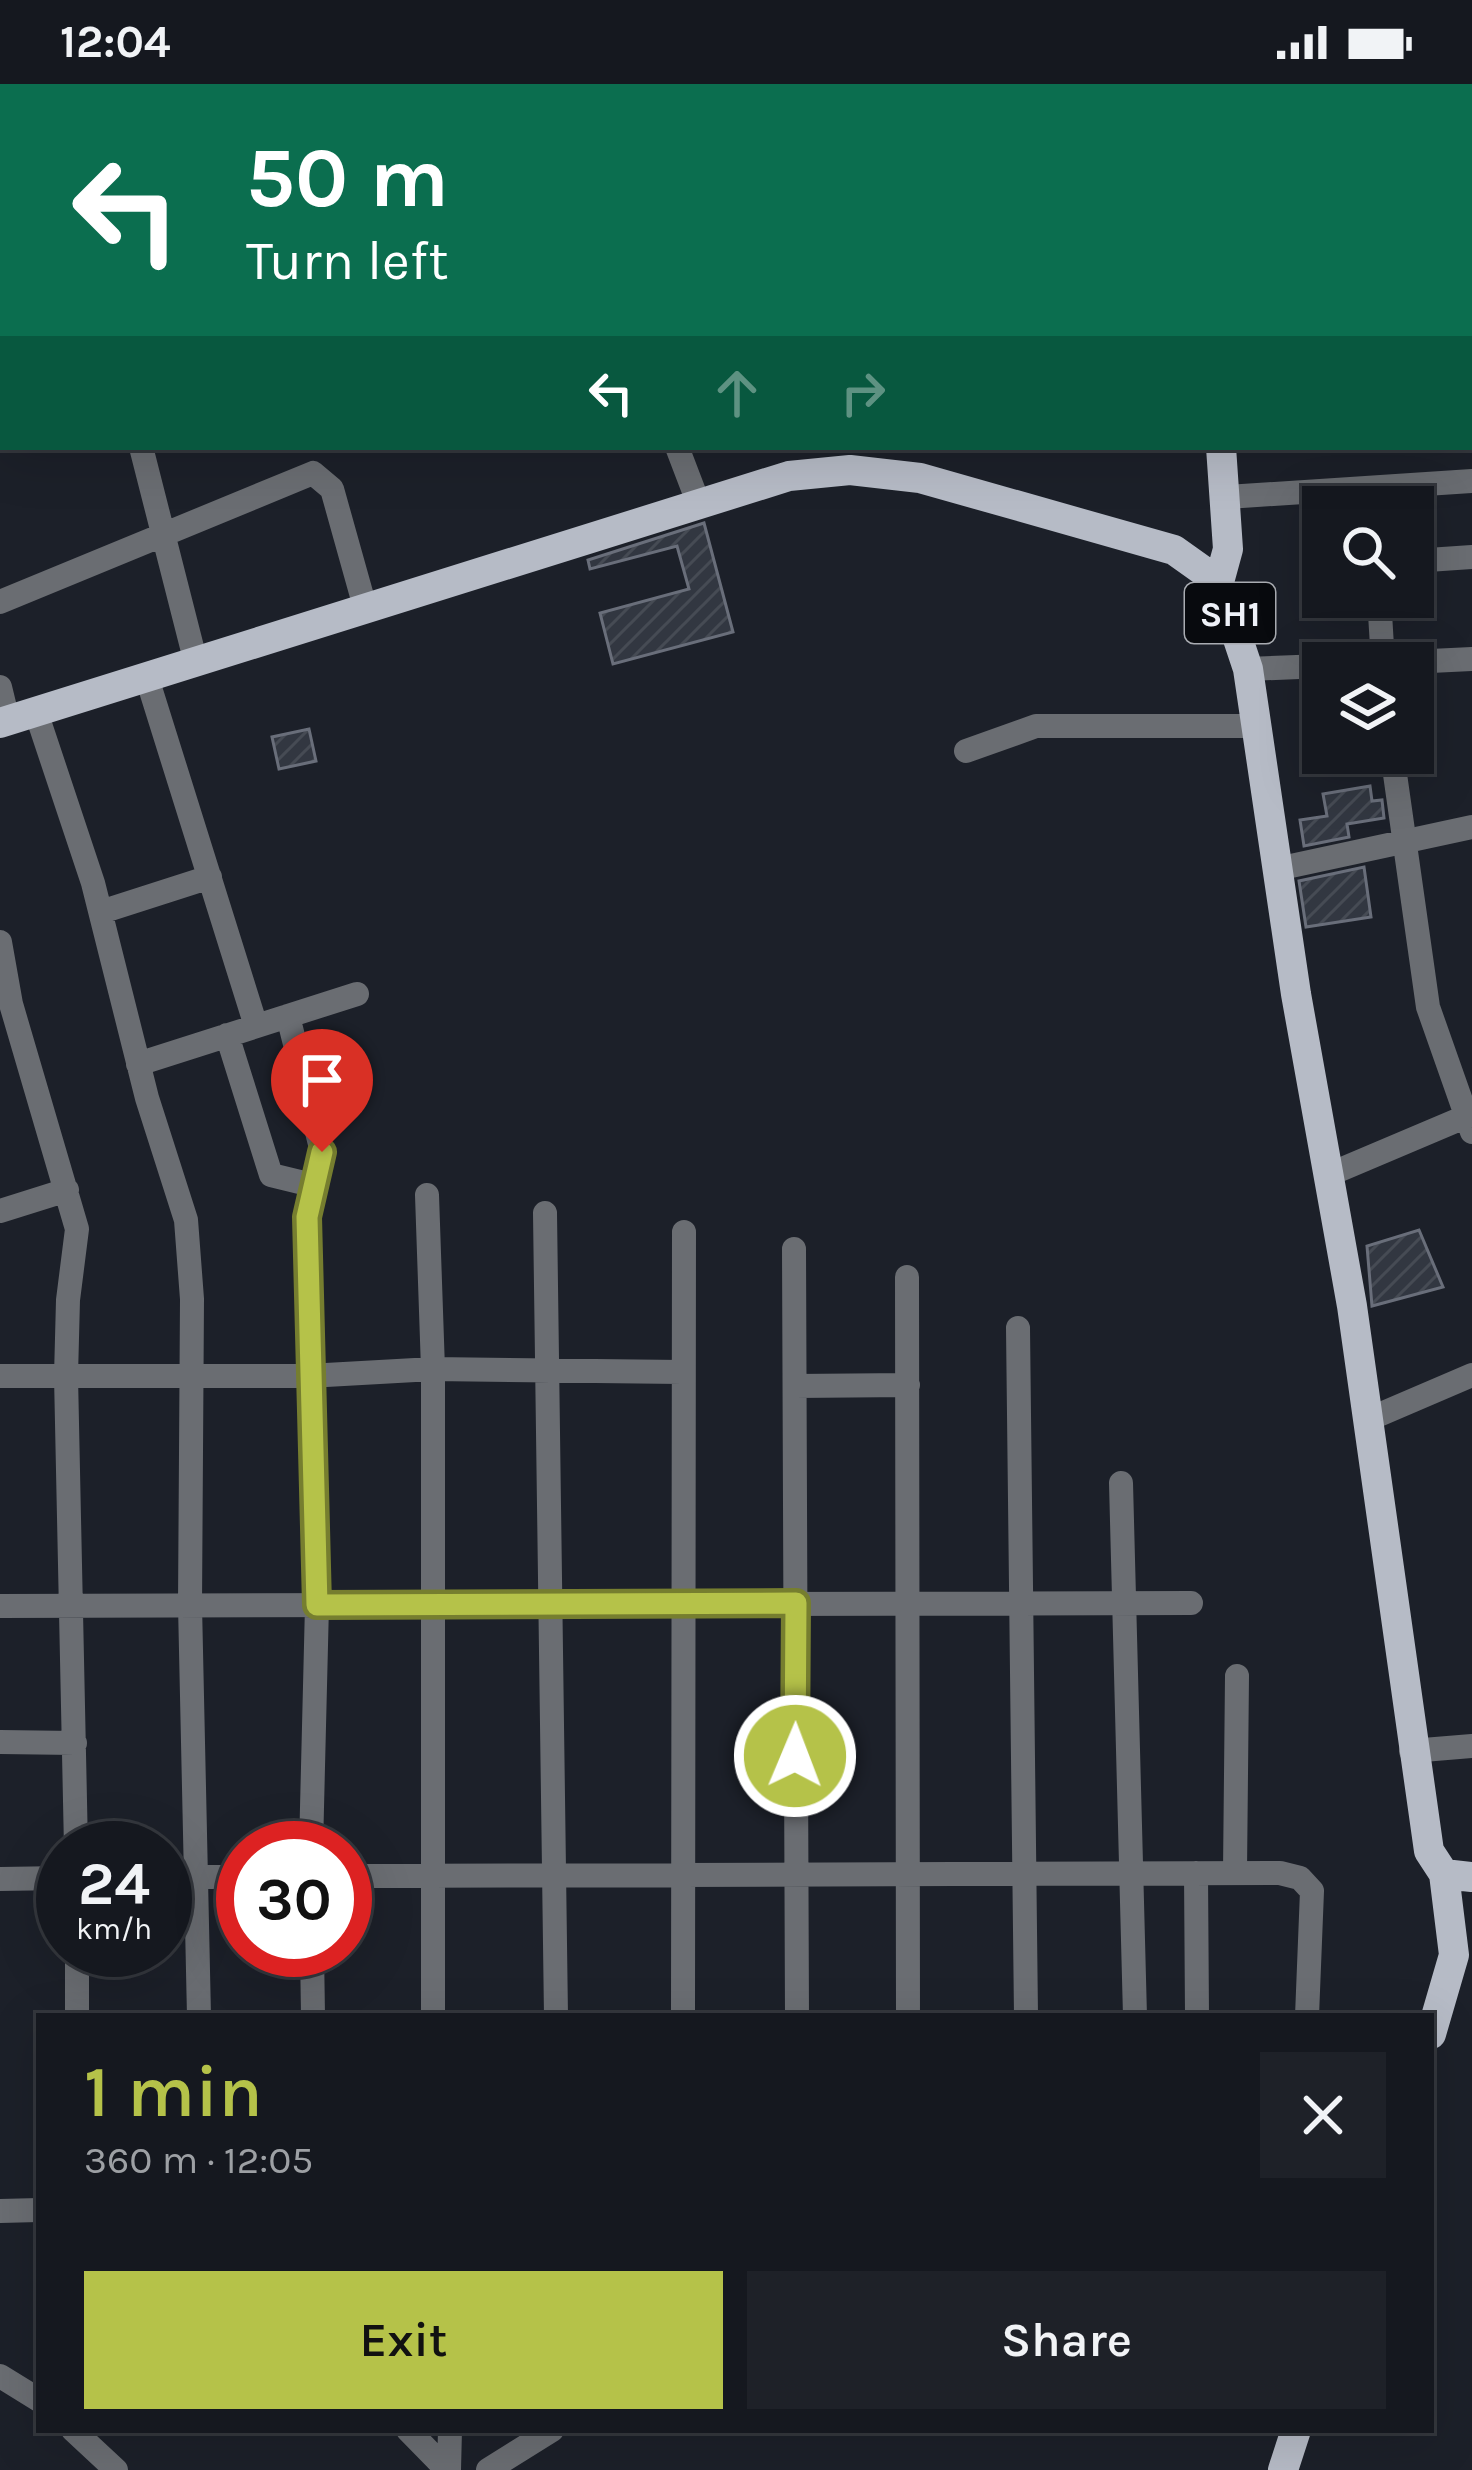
<!DOCTYPE html>
<meta charset="utf-8">
<style>
:root{--surface:#15181f;--page:#1e2128;--text:#f1f3f6;--muted:#9da0a4;--line:#34373d;--accent:#b5c249}
body{margin:0;font-family:Karla,sans-serif;background:var(--page);color:var(--text);height:100vh;display:flex;flex-direction:column;font-size:45px;white-space:nowrap}
*{box-sizing:border-box;margin:0}
p{font-size:39px;color:var(--muted)}
.icon{flex:none;width:66px;height:66px;fill:none;stroke:currentColor;stroke-width:2;stroke-linecap:round;stroke-linejoin:round}
.map{position:relative;flex:1;overflow:hidden}
.details{position:absolute;left:36px;top:1929px;width:1398px;height:420px;display:flex;flex-direction:column;background:var(--surface);border-radius:0px;box-shadow:0 12px 48px #0002,0 0 0 3px var(--line)}
.details>*{flex:none}
.hud{position:absolute;left:0px;top:0px;width:1473px;height:366px;box-shadow:0 12px 48px #0002,0 0 0 3px var(--line);background:#0b6e4f;color:#fff;overflow:hidden}
.buttons{position:absolute;left:1302px;top:402px;display:grid;gap:24px}
.buttons a{display:grid;place-items:center;width:132px;height:132px;border-radius:0px;background:var(--surface);box-shadow:0 12px 48px #0002,0 0 0 3px var(--line);font-size:60px}
.speed{position:absolute;left:36px;top:1737px;display:flex;gap:24px;font-size:60px;font-weight:700;text-align:center}
.speed>*{display:grid;place-content:center;width:156px;height:156px;border-radius:50%;background:var(--surface);box-shadow:0 12px 48px #0002,0 0 0 3px var(--line);line-height:1}
.speed small{font-size:30px;font-weight:400}
.speed .limit{border:18px solid #d22;background:#fff;color:#111}
.pin{position:absolute;display:grid;place-items:center;width:102px;height:102px;color:#fff;margin:-123px -51px;border-radius:50% 50% 50% 0;rotate:-45deg;box-shadow:0 0 12px #0007}
.pin .icon{rotate:45deg}
.me{position:absolute;width:132px;margin:-66px;rotate:1deg;stroke-linejoin:round;filter:drop-shadow(0 0 9px #0008)}
.turn{display:flex;align-items:center;gap:42px;height:252px;padding:0 48px;font-size:54px}
.turn .icon{width:156px;height:156px;stroke-width:2.5}
.turn b{display:block;font-size:84px;line-height:102px}
.lanes{display:flex;align-items:center;height:114px;padding:0 48px;background:#0003;justify-content:center;gap:60px;direction:ltr}
.lanes .off{opacity:.35}
.round{display:grid;place-items:center;flex:none;width:126px;height:126px;border-radius:0px;background:var(--page)}
.summary{display:flex;align-items:center;justify-content:space-between;height:204px;padding:0 48px}
h1{font-size:72px;font-weight:600;line-height:90px;color:var(--accent)}
.primary-button{display:flex;gap:24px;margin-top:auto;padding:24px 48px}
.primary-button a{flex:1;height:138px;border-radius:0px;background:var(--accent);color:#111;font-size:48px;font-weight:600;line-height:138px;text-align:center}
.primary-button a+a{background:var(--page);color:var(--text)}
.status{display:flex;justify-content:space-between;align-items:center;height:84px;padding:0 60px;background:var(--surface);direction:ltr}
.status svg{height:33px;fill:currentColor}
.map>svg:first-child{display:block}
.building{fill:url(#building-hatch);stroke:#696e7a;stroke-width:3}
.lines{fill:none;stroke-linecap:round;stroke-linejoin:round}
.minor{stroke:#6a6d72;stroke-width:24}
.major{stroke:#b6bbc6;stroke-width:30}
.route-casing{stroke:#767e2f;stroke-width:30}
.route{stroke:#b5c249;stroke-width:21}
.labels{text-anchor:middle;stroke-width:10;stroke-linejoin:round;paint-order:stroke}
.shield{fill:#080a0e;stroke:#a9acb2;stroke-width:3}
.shield-label{font-size:36px;font-weight:bold;fill:#eef1f8}
</style>
<div class="status"><b>12:04</b><svg viewBox="0 0 49 12"><path d="M0 12V9h3v3zM5 12V6h3v6zM10 12V3h3v9zM15 12V0h3v12zM26 1h20v11H26zM47 4h2v5h-2z"/></svg></div>
<div class="map">
<svg width="1472" height="2386" viewBox="0 0 1472 2386">
<defs>
<pattern id="building-hatch" width="6" height="6" patternUnits="userSpaceOnUse" patternTransform="scale(3)"><rect width="6" height="6" fill="#323741"/><path d="M-1 1l2-2M0 6l6-6M5 7l2-2" fill="none" stroke="#464b54"/></pattern>
</defs>
<rect width="100%" height="100%" fill="#1c2029"/>
<path class="building" d="M 704,439 L 733,548 L 613,580 L 600,529 L 689,505 L 677,462 L 590,485 L 588,476 Z
M 309,645 L 316,677 L 279,685 L 272,653 Z
M 1370,702 L 1372,717 L 1382,716 L 1384,734 L 1347,740 L 1349,753 L 1304,762 L 1300,736 L 1327,732 L 1323,710 Z
M 1364,783 L 1371,833 L 1306,843 L 1299,797 Z
M 1419,1146 L 1443,1203 L 1372,1222 L 1367,1162 Z"/>
<g class="lines">
<path class="minor" d="M 228,0 L 229,3
M 548,0 L 549,3
M 723,0 L 723,3
M 962,0 L 962,3
M 0,3 L 12,0
M 1361,3 L 1369,0
M 1470,18 L 1472,23
M 0,124 L 3,124
M 1470,234 L 1472,233
M 0,301 L 3,300
M 141,363 L 196,579
M 677,363 L 698,418
M 1227,413 L 1472,397
M 1413,477 L 1472,473
M 1379,513 L 1383,579
M 0,518 L 313,389 L 332,405 L 365,523
M 1389,579 L 1472,575
M 1248,585 L 1323,582
M 147,594 L 256,942
M 0,603 L 8,636
M 36,628 L 93,799 L 147,1014 L 186,1136 L 192,1215 L 190,1521 L 199,1932
M 966,667 L 1036,642 L 1257,642
M 1392,669 L 1428,923 L 1472,1048
M 1277,785 L 1472,743
M 101,828 L 210,793
M 0,858 L 11,920 L 77,1145 L 68,1216 L 66,1292 L 76,1764
M 288,932 L 322,1068 L 307,1133 L 317,1521 L 311,1764
M 227,951 L 271,1091 L 312,1101
M 138,980 L 357,910
M 1328,1091 L 1472,1030
M 427,1111 L 433,1285 L 433,1932
M 0,1127 L 67,1106
M 545,1129 L 556,1932
M 794,1165 L 797,1932
M 907,1193 L 908,1932
M 1018,1244 L 1026,1932
M 0,1292 L 308,1292 L 433,1285 L 682,1288
M 795,1302 L 908,1301
M 1367,1336 L 1472,1291
M 1121,1399 L 1135,1932
M 0,1522 L 1191,1519
M 0,1658 L 75,1659
M 1411,1667 L 1472,1662
M 1235,1788 L 1237,1592
M 1196,1789 L 1197,1932
M 345,1792 L 1280,1789 L 1300,1794 L 1312,1807 L 1307,1932
M 165,1793 L 243,1793
M 0,1795 L 63,1794
M 77,1866 L 77,1932
M 312,1866 L 313,1932
M 683,1932 L 684,1148
M 0,2127 L 39,2126
M 0,2292 L 39,2316
M 73,2346 L 116,2386
M 408,2346 L 447,2386
M 449,2386 L 450,2346
M 488,2386 L 552,2346"/>
<path class="major" d="M 1227,3 L 1230,0
M 1265,3 L 1266,0
M 1219,498 L 1228,465 L 1221,363
M 0,639 L 789,392 L 850,386 L 920,394 L 1174,466 L 1219,498 L 1248,585 L 1296,910 L 1352,1222 L 1429,1767 L 1444,1790 L 1472,1793
M 1431,1950 L 1454,1871 L 1444,1790
M 1283,2386 L 1296,2346"/>
</g>
<g class="lines">
<defs>
<path id="route" d="M 322,1068 L 307,1133 L 317,1521 L 796,1519 L 795,1672"/>
</defs>
<use href="#route" class="route-casing"/>
<use href="#route" class="route"/>
</g>
<g class="labels">
<rect class="shield" x="1185" y="499" width="90" height="60" rx="9"/>
<g class="shield-label">
<text x="1230" y="542">SH1</text>
</g>
</g>
</svg>
<div class="buttons">
<a><svg class="icon" aria-label="search" viewBox="0 0 24 24"><circle cx="10" cy="10" r="6"/><path d="M15 15l6 6"/></svg></a>
<a><svg class="icon" aria-label="layers" viewBox="0 0 24 24"><path d="M12 4l9 5-9 5-9-5zM3 14l9 5 9-5"/></svg></a>
</div>
<div class="speed"><div>24<small>km/h</small></div><div class="limit">30</div></div>
<div class="pin" style="left:322px;top:1068px;background:#d93025"><svg class="icon" aria-label="arrive" viewBox="0 0 24 24"><path d="M6 21V4h12l-3 4 3 4H6"/></svg></div>
<svg class="me" style="left:795px;top:1672px" viewBox="-20 -20 40 40"><circle r="17" fill="#b5c249" stroke="#fff" stroke-width="3"/><path d="M0-11L8 9 0 5-8 9z" fill="#fff"/></svg>
<div class="hud">
<div class="turn"><svg class="icon" aria-label="left" viewBox="0 0 24 24"><path d="M17 20v-9H6M10 6l-5 5 5 5"/></svg><div><b>50 m</b>Turn left</div></div>
<div class="lanes"><svg class="icon" aria-label="left" viewBox="0 0 24 24"><path d="M17 20v-9H6M10 6l-5 5 5 5"/></svg><svg class="icon off" aria-label="ahead" viewBox="0 0 24 24"><path d="M12 20V5M6 11l6-6 6 6"/></svg><svg class="icon off" aria-label="right" viewBox="0 0 24 24"><path d="M7 20v-9h11M14 6l5 5-5 5"/></svg></div>
</div>
<section class="details">
<div class="summary"><div><h1>1 min</h1><p>360 m · 12:05</p></div><a class="round"><svg class="icon" aria-label="close" viewBox="0 0 24 24"><path d="M6 6l12 12M18 6L6 18"/></svg></a></div>
<div class="primary-button"><a>Exit</a><a>Share</a></div>
</section>
</div>
